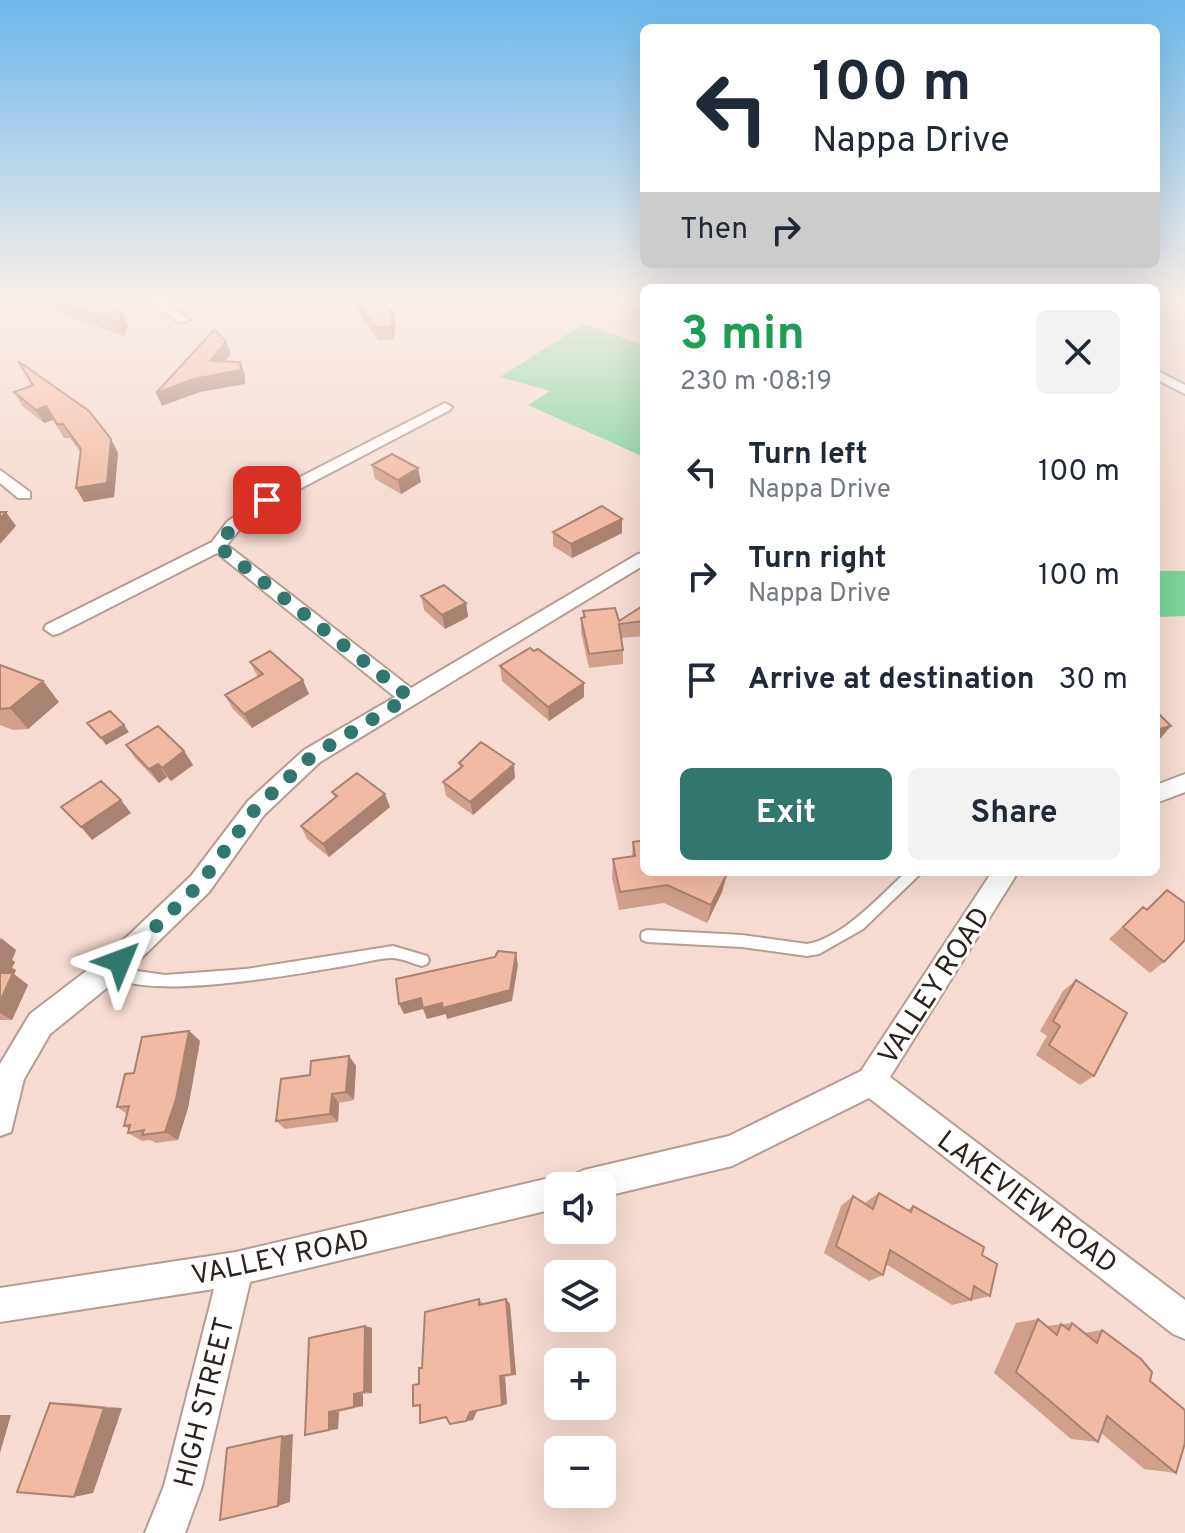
<!DOCTYPE html>
<meta charset="utf-8">
<style>
:root{--surface:#fff;--page:#f2f2f3;--text:#1f2937;--muted:#747a83;--accent:#31776e}
body{margin:0;font-family:Overpass,sans-serif;background:var(--page);color:var(--text);height:100vh;display:flex;flex-direction:column;font-size:30px;white-space:nowrap}
*{box-sizing:border-box;margin:0}
p{font-size:26px;color:var(--muted)}
.icon{flex:none;width:44px;height:44px;fill:none;stroke:currentColor;stroke-width:2;stroke-linecap:round;stroke-linejoin:round}
.map{position:relative;flex:1;overflow:hidden}
.panel{position:absolute;left:640px;top:284px;width:520px;height:592px;display:flex;flex-direction:column;background:var(--surface);border-radius:12px;box-shadow:0 8px 32px #0002}
.panel>*{flex:none}
.banner{position:absolute;left:640px;top:24px;width:520px;height:244px;border-radius:12px;box-shadow:0 8px 32px #0002;background:#fff;color:var(--text);overflow:hidden}
.fabs{position:absolute;left:544px;top:1172px;display:grid;gap:16px}
.fabs a{display:grid;place-items:center;width:72px;height:72px;border-radius:12px;background:var(--surface);box-shadow:0 8px 32px #0002;font-size:40px}
.pin{position:absolute;display:grid;place-items:center;width:68px;height:68px;color:#fff;margin:-34px;border-radius:16px;box-shadow:0 4px 12px #0006}
.me{position:absolute;width:88px;margin:-44px;rotate:46deg;stroke-linejoin:round;filter:drop-shadow(0 0 6px #0008)}
.turn{display:flex;align-items:center;gap:28px;height:168px;padding:0 40px;font-size:36px}
.turn .icon{width:104px;height:104px;stroke-width:2.5}
.turn b{display:block;font-size:56px;line-height:68px}
.then{display:flex;align-items:center;height:76px;padding:0 40px;background:#0003;gap:16px;font-size:30px}
.round{display:grid;place-items:center;flex:none;width:84px;height:84px;border-radius:12px;background:var(--page)}
.head{display:flex;align-items:center;justify-content:space-between;height:136px;padding:0 40px}
h1{font-size:48px;font-weight:700;line-height:60px;color:#1e9e55}
.cta{display:flex;gap:16px;margin-top:auto;padding:16px 40px}
.cta a{flex:1;height:92px;border-radius:12px;background:var(--accent);color:#fff;font-size:32px;font-weight:700;line-height:92px;text-align:center}
.cta a+a{background:var(--page);color:var(--text)}
ul{padding:0;list-style:none}
li{display:flex;align-items:center;gap:24px;height:104px;padding:0 40px}
li div{flex:1}
li b{display:block;font-size:30px}
li em{font-style:normal}
.map>svg:first-child{display:block}
.green{fill:#7dd39a}
.lines{fill:none;stroke-linecap:round;stroke-linejoin:round}
.service-casing{stroke:#b49d93;stroke-width:4}
.minor-casing{stroke:#b49d93;stroke-width:4}
.service{fill:#fff;fill-rule:evenodd}
.minor{fill:#fff;fill-rule:evenodd}
.wall{fill:#d1a08c}
.shaded-wall{fill:#aa8272}
.building{fill:#f3baa3;stroke:#aa8272;stroke-width:2}
.route{stroke:#31776e;stroke-width:14;stroke-dasharray:0 25.2}
.labels{text-anchor:middle;stroke-width:6;stroke-linejoin:round;paint-order:stroke}
.near-street-label{font-size:28px;fill:#2c231f;stroke:#fff}
</style>
<div class="map">
<svg width="1185" height="1533" viewBox="0 0 1185 1533">
<rect width="100%" height="100%" fill="#f5dbd1"/>
<path class="green" d="M 583,324 L 639,343 L 644,341 L 644,457 L 528,405 L 550,391 L 500,377 Z
M 1156,571 L 1185,571 L 1185,616 L 1156,617 Z"/>
<g class="lines">
<defs>
<path id="service" d="M 163,300 L 182,300 L 157,305 L 154,303 Z
M 610,300 L 644,300 L 641,302 Z
M 906,872 L 920,872 L 918,876 L 863,929 L 819,954 L 807,956 L 742,947 L 647,942 L 642,940 L 641,936 L 642,932 L 647,930 L 742,935 L 807,944 C 843,938 880,896 906,872 Z
M 393,946 L 427,956 L 429,960 L 427,964 L 422,966 C 413,964 402,958 392,958 C 379,958 363,963 350,965 C 308,972 127,1007 104,969 L 106,965 L 111,963 L 123,969 L 165,975 L 246,969 Z"/>
<path id="minor" d="M 147,300 L 161,300 L 190,320 L 180,323 Z
M 1156,370 L 1185,385 L 1185,394 L 1156,379 Z
M 445,403 L 452,407 L 450,410 L 273,503 L 239,530 L 227,545 L 411,688 L 638,554 L 644,553 L 644,565 L 320,762 L 264,815 L 209,892 L 129,970 L 50,1034 L 24,1079 L 11,1132 L 0,1136 L 0,1064 L 30,1014 L 111,952 L 191,876 L 248,801 L 304,750 L 395,697 L 217,553 L 60,633 L 53,635 L 44,629 L 46,625 L 212,542 L 227,522 L 261,497 Z
M 0,470 L 30,492 L 30,498 L 18,498 L 0,483 Z
M 1185,774 L 1185,792 L 1156,803 L 1156,785 Z
M 992,872 L 1018,872 L 890,1077 L 1185,1300 L 1185,1339 L 1173,1334 L 869,1098 L 732,1166 L 602,1197 L 602,1186 L 558,1186 L 558,1208 L 250,1282 L 202,1486 L 185,1533 L 145,1533 L 164,1486 L 214,1289 L 0,1322 L 0,1288 L 236,1252 L 558,1176 L 570,1182 L 573,1175 L 584,1170 L 729,1136 L 861,1071 Z"/>
</defs>
<use href="#service" class="service-casing"/>
<use href="#minor" class="minor-casing"/>
<use href="#service" class="service"/>
<use href="#minor" class="minor"/>
</g>
<path class="wall" d="M 26,300 L 99,300 L 128,327 L 124,336 Z
M 348,300 L 381,300 L 393,314 L 396,326 L 393,340 L 379,340 L 364,322 L 363,317 Z
M 18,361 L 111,439 L 118,453 L 114,497 L 84,502 L 76,488 L 81,453 L 70,438 L 64,438 L 53,420 L 44,423 L 22,406 L 14,392 L 32,386 Z
M 372,465 L 421,482 L 401,494 L 375,479 Z
M 553,532 L 622,533 L 572,558 L 553,546 Z
M 421,596 L 466,603 L 468,617 L 445,629 L 424,610 Z
M 644,605 L 644,636 L 621,638 L 623,650 L 623,664 L 589,668 L 581,632 L 581,618 L 583,618 L 583,611 L 619,621 Z
M 250,662 L 309,694 L 252,728 L 233,709 L 225,695 L 258,677 Z
M 0,665 L 59,702 L 28,729 L 13,730 L 0,725 Z
M 500,666 L 584,683 L 584,697 L 549,721 L 502,681 Z
M 126,745 L 184,751 L 193,765 L 171,781 L 167,777 L 159,783 L 136,759 Z
M 459,763 L 515,778 L 473,815 L 446,796 L 443,782 L 460,768 Z
M 332,792 L 390,807 L 329,857 L 307,839 L 301,826 L 335,798 Z
M 633,842 L 727,874 L 722,892 L 707,923 L 664,903 L 619,910 L 612,878 L 613,859 L 632,856 Z
M 1167,890 L 1164,962 L 1150,973 L 1109,939 L 1143,907 L 1146,909 Z
M 0,938 L 16,950 L 12,960 L 15,962 L 12,968 L 16,970 L 14,974 L 28,985 L 12,1020 L 0,1020 Z
M 1076,980 L 1094,1076 L 1080,1085 L 1036,1055 L 1047,1036 L 1040,1031 L 1063,991 Z
M 189,1031 L 200,1041 L 188,1108 L 178,1140 L 156,1143 L 150,1140 L 142,1141 L 128,1133 L 129,1129 L 124,1126 L 127,1114 L 117,1107 L 134,1073 Z
M 349,1056 L 356,1066 L 354,1100 L 339,1103 L 338,1122 L 285,1129 L 276,1121 L 310,1075 Z
M 879,1193 L 907,1210 L 913,1206 L 982,1255 L 990,1296 L 952,1305 L 886,1264 L 883,1275 L 869,1281 L 824,1253 L 841,1206 L 853,1196 L 865,1204 L 866,1202 Z
M 479,1299 L 484,1304 L 510,1304 L 516,1375 L 505,1377 L 507,1404 L 477,1411 L 473,1420 L 450,1424 L 446,1418 L 420,1423 L 420,1406 L 413,1406 L 419,1384 L 422,1368 Z
M 1038,1319 L 1046,1326 L 1072,1323 L 1084,1333 L 1102,1330 L 1150,1381 L 1176,1473 L 1144,1469 L 1101,1433 L 1098,1442 L 1071,1439 L 994,1373 L 1016,1323 Z
M 365,1326 L 372,1328 L 372,1393 L 363,1394 L 363,1406 L 339,1412 L 338,1429 L 305,1435 Z
M 50,1403 L 69,1403 L 122,1408 L 93,1493 Z"/>
<path class="shaded-wall" d="M 123,314 L 128,327 L 124,336 L 118,323 Z
M 393,314 L 396,326 L 393,340 L 390,327 Z
M 226,341 L 231,354 L 214,374 L 210,361 Z
M 240,362 L 245,375 L 245,384 L 200,392 L 162,406 L 156,393 Z
M 46,406 L 53,420 L 44,423 L 36,410 Z
M 111,439 L 118,453 L 114,497 L 84,502 L 76,488 Z
M 418,468 L 421,482 L 401,494 L 398,480 Z
M 6,512 L 16,526 L 0,544 L 0,519 Z
M 622,519 L 622,533 L 572,558 L 571,544 Z
M 466,603 L 468,617 L 445,629 L 442,615 Z
M 303,680 L 309,694 L 252,728 L 244,714 Z
M 43,681 L 59,702 L 28,729 L 10,708 Z
M 584,683 L 584,697 L 549,721 L 548,707 Z
M 124,725 L 129,732 L 106,745 L 101,738 Z
M 1171,726 L 1159,740 L 1156,741 L 1156,730 Z
M 184,751 L 193,765 L 171,781 L 162,768 Z
M 158,764 L 167,777 L 159,783 L 149,769 Z
M 514,764 L 515,778 L 473,815 L 470,802 Z
M 385,794 L 390,807 L 329,857 L 323,844 Z
M 121,800 L 131,813 L 92,840 L 81,827 Z
M 727,874 L 722,892 L 707,923 L 711,905 Z
M 1,938 L 16,950 L 12,960 L 15,962 L 12,968 L 16,970 L 14,974 L 28,985 L 12,1020 L 0,1013 L 0,941 Z
M 516,953 L 518,965 L 512,1001 L 447,1019 L 446,1014 L 427,1019 L 423,1009 L 404,1014 L 399,1004 Z
M 189,1031 L 200,1041 L 188,1108 L 178,1140 L 165,1132 Z
M 349,1056 L 356,1066 L 354,1100 L 346,1092 Z
M 332,1094 L 339,1103 L 338,1122 L 330,1114 Z
M 506,1299 L 510,1304 L 516,1375 L 512,1374 Z
M 365,1326 L 372,1328 L 372,1393 L 364,1392 Z
M 500,1376 L 505,1377 L 507,1404 L 502,1405 Z
M 354,1394 L 363,1394 L 363,1406 L 354,1407 Z
M 104,1408 L 122,1408 L 93,1493 L 74,1497 Z
M 477,1411 L 473,1420 L 466,1421 L 470,1412 Z
M 329,1412 L 339,1412 L 338,1429 L 329,1430 Z
M 0,1415 L 11,1415 L 0,1453 Z
M 293,1434 L 290,1502 L 278,1506 L 282,1436 Z"/>
<path class="building" d="M 55,300 L 99,300 L 123,314 L 118,323 Z
M 356,300 L 381,300 L 393,314 L 390,327 L 377,328 L 361,309 L 363,309 Z
M 214,330 L 226,341 L 210,361 L 240,362 L 241,370 L 194,379 L 156,393 Z
M 18,361 L 89,411 L 111,439 L 107,483 L 76,488 L 81,449 L 63,424 L 57,424 L 46,406 L 36,410 L 14,392 L 33,385 Z
M 392,454 L 418,468 L 398,480 L 372,465 Z
M 602,506 L 622,519 L 571,544 L 553,532 Z
M 0,512 L 6,512 L 0,519 Z
M 444,585 L 466,603 L 442,615 L 421,596 Z
M 644,605 L 644,621 L 619,624 L 623,650 L 589,654 L 581,618 L 585,617 L 583,611 L 615,608 L 619,621 Z
M 530,648 L 534,651 L 538,649 L 584,683 L 548,707 L 500,666 Z
M 270,651 L 303,680 L 244,714 L 225,695 L 263,674 L 250,662 Z
M 0,665 L 43,681 L 10,708 L 0,709 Z
M 110,711 L 124,725 L 101,738 L 87,723 Z
M 1156,711 L 1171,726 L 1156,730 Z
M 158,726 L 184,751 L 162,768 L 158,764 L 149,769 L 126,745 Z
M 481,742 L 514,764 L 470,802 L 443,782 L 463,766 L 459,763 Z
M 357,773 L 385,794 L 323,844 L 301,826 L 337,796 L 332,792 Z
M 101,781 L 121,800 L 81,827 L 61,807 Z
M 644,840 L 644,872 L 723,872 L 727,874 L 711,905 L 667,885 L 620,892 L 613,859 L 635,856 L 633,842 Z
M 1167,890 L 1185,903 L 1185,940 L 1164,962 L 1123,927 L 1143,907 L 1147,910 Z
M 498,951 L 516,953 L 510,990 L 443,1008 L 442,1003 L 423,1008 L 421,998 L 399,1004 L 396,979 L 495,957 Z
M 0,973 L 13,973 L 0,1001 Z
M 1076,980 L 1127,1013 L 1094,1076 L 1049,1045 L 1060,1026 L 1053,1021 Z
M 189,1031 L 176,1099 L 165,1132 L 142,1135 L 144,1130 L 128,1133 L 130,1125 L 124,1126 L 129,1106 L 117,1107 L 125,1074 L 134,1073 L 142,1037 Z
M 349,1056 L 346,1092 L 332,1094 L 330,1114 L 276,1121 L 281,1079 L 310,1075 L 311,1061 Z
M 879,1193 L 911,1212 L 913,1206 L 984,1247 L 982,1255 L 997,1264 L 990,1296 L 974,1286 L 971,1300 L 890,1250 L 883,1275 L 836,1246 L 853,1196 L 873,1209 Z
M 479,1299 L 479,1305 L 506,1299 L 512,1374 L 500,1376 L 502,1405 L 470,1412 L 466,1421 L 450,1424 L 446,1417 L 420,1423 L 420,1405 L 413,1406 L 413,1385 L 419,1384 L 419,1368 L 422,1368 L 425,1312 Z
M 1038,1319 L 1057,1335 L 1061,1324 L 1069,1330 L 1072,1323 L 1097,1343 L 1102,1330 L 1141,1359 L 1152,1372 L 1150,1381 L 1185,1410 L 1185,1443 L 1176,1473 L 1107,1416 L 1098,1442 L 1016,1372 Z
M 365,1326 L 364,1392 L 354,1394 L 354,1407 L 329,1412 L 329,1430 L 305,1435 L 309,1338 Z
M 50,1403 L 104,1408 L 74,1497 L 17,1492 Z
M 282,1436 L 278,1506 L 220,1520 L 227,1448 Z"/>
<linearGradient id="sky" x2="0" y2="1"><stop stop-color="#6bb8eb"/><stop offset="0.58" stop-color="#faefea"/><stop offset="1" stop-color="#faefea" stop-opacity="0"/></linearGradient>
<rect width="1185" height="515" fill="url(#sky)"/>
<g class="lines">
<path class="route" d="M 120,961 L 200,884 L 256,808 L 312,756 L 409,697 L 218,546 L 233,526 L 267,500"/>
</g>
<g class="labels">
<g class="near-street-label">
<text transform="translate(933 985) rotate(-57)" y="10">VALLEY ROAD</text>
<text transform="translate(1028 1201) rotate(37)" y="10">LAKEVIEW ROAD</text>
<text transform="translate(280 1256) rotate(-12)" y="10">VALLEY ROAD</text>
<text transform="translate(203 1402) rotate(-76)" y="10">HIGH STREET</text>
</g>
</g>
</svg>
<div class="fabs">
<a><svg class="icon" aria-label="sound" viewBox="0 0 24 24"><path d="M4 9h4l5-4v14l-5-4H4zM17 9q2 3 0 6"/></svg></a>
<a><svg class="icon" aria-label="layers" viewBox="0 0 24 24"><path d="M12 4l9 5-9 5-9-5zM3 14l9 5 9-5"/></svg></a>
<a>+</a>
<a>−</a>
</div>
<div class="pin" style="left:267px;top:500px;background:#d93025"><svg class="icon" aria-label="arrive" viewBox="0 0 24 24"><path d="M6 21V4h12l-3 4 3 4H6"/></svg></div>
<svg class="me" style="left:120px;top:961px" viewBox="-20 -20 40 40"><path d="M0-17L14 15 0 8-14 15z" fill="#31776e" stroke="#fff" stroke-width="4"/></svg>
<div class="banner">
<div class="turn"><svg class="icon" aria-label="left" viewBox="0 0 24 24"><path d="M17 20v-9H6M10 6l-5 5 5 5"/></svg><div><b>100 m</b>Nappa Drive</div></div>
<div class="then">Then<svg class="icon" aria-label="right" viewBox="0 0 24 24"><path d="M7 20v-9h11M14 6l5 5-5 5"/></svg></div>
</div>
<section class="panel">
<div class="head"><div><h1>3 min</h1><p>230 m · 08:19</p></div><a class="round"><svg class="icon" aria-label="close" viewBox="0 0 24 24"><path d="M6 6l12 12M18 6L6 18"/></svg></a></div>
<ul>
<li><svg class="icon" aria-label="left" viewBox="0 0 24 24"><path d="M17 20v-9H6M10 6l-5 5 5 5"/></svg><div><b>Turn left</b><p>Nappa Drive</p></div><em>100 m</em></li>
<li><svg class="icon" aria-label="right" viewBox="0 0 24 24"><path d="M7 20v-9h11M14 6l5 5-5 5"/></svg><div><b>Turn right</b><p>Nappa Drive</p></div><em>100 m</em></li>
<li><svg class="icon" aria-label="arrive" viewBox="0 0 24 24"><path d="M6 21V4h12l-3 4 3 4H6"/></svg><div><b>Arrive at destination</b></div><em>30 m</em></li>
</ul>
<div class="cta"><a>Exit</a><a>Share</a></div>
</section>
</div>
